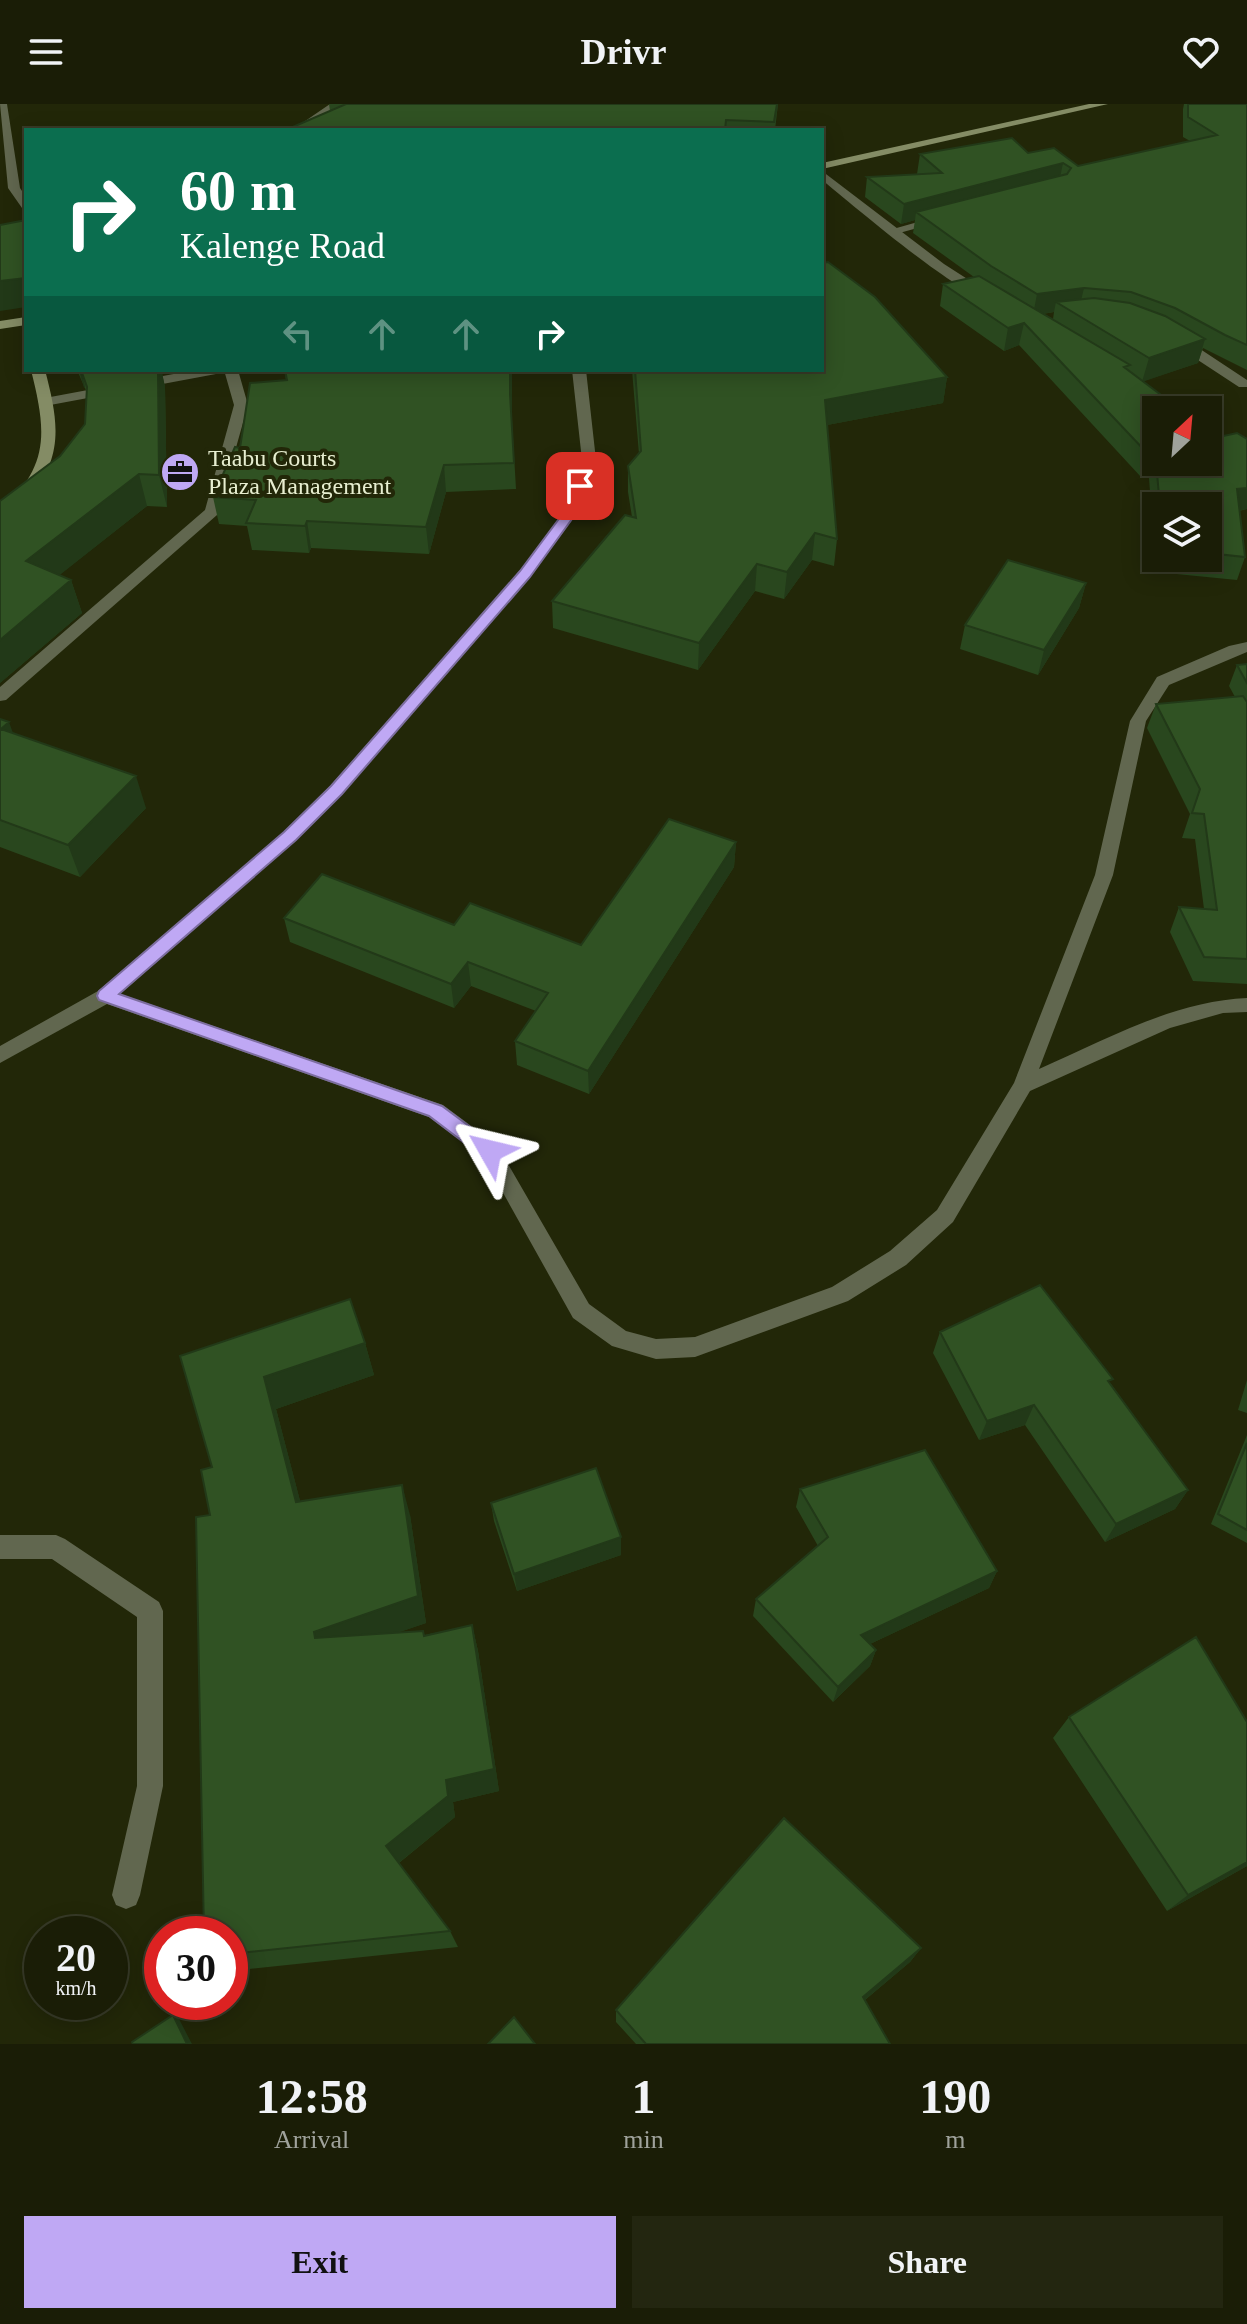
<!DOCTYPE html>
<style>
:root{--surface:#1a1d06;--page:#232610;--text:#f1f3f6;--muted:#9fa29b;--line:#383b28;--accent:#bfa8f4}
body{margin:0;font-family:Georgia,serif;background:var(--page);color:var(--text);height:100vh;display:flex;flex-direction:column;font-size:30px;white-space:nowrap}
*{box-sizing:border-box;margin:0}
p{font-size:26px;color:var(--muted)}
.icon{flex:none;width:44px;height:44px;fill:none;stroke:currentColor;stroke-width:2;stroke-linecap:round;stroke-linejoin:round}
.map{position:relative;height:1940px;overflow:hidden}
.side{display:flex;flex-direction:column;background:var(--surface);flex:1}
.side>*{flex:none}
.guide{position:absolute;left:24px;top:24px;width:800px;height:244px;border-radius:0px;box-shadow:0 4px 20px #0003,0 0 0 2px var(--line);background:#0b6e4f;color:#fff;overflow:hidden}
.needle{width:52px;rotate:26deg}
.fabs{position:absolute;left:1142px;top:292px;display:grid;gap:16px}
.fabs a{display:grid;place-items:center;width:80px;height:80px;border-radius:0px;background:var(--surface);box-shadow:0 4px 20px #0003,0 0 0 2px var(--line);font-size:40px}
.speed{position:absolute;left:24px;top:1812px;display:flex;gap:16px;font-size:40px;font-weight:700;text-align:center}
.speed>*{display:grid;place-content:center;width:104px;height:104px;border-radius:50%;background:var(--surface);box-shadow:0 4px 20px #0003,0 0 0 2px var(--line);line-height:1}
.speed small{font-size:20px;font-weight:400}
.speed .limit{border:12px solid #d22;background:#fff;color:#111}
.pin{position:absolute;display:grid;place-items:center;width:68px;height:68px;color:#fff;margin:-34px;border-radius:16px;box-shadow:0 4px 12px #0006}
.me{position:absolute;width:88px;margin:-44px;rotate:307deg;stroke-linejoin:round;filter:drop-shadow(0 0 6px #0008)}
.turn{display:flex;align-items:center;gap:28px;height:168px;padding:0 24px;font-size:36px}
.turn .icon{width:104px;height:104px;stroke-width:2.5}
.turn b{display:block;font-size:56px;line-height:68px}
.lanes{display:flex;align-items:center;height:76px;padding:0 24px;background:#0003;justify-content:center;gap:40px;direction:ltr}
.lanes .off{opacity:.35}
.eta{display:flex;justify-content:space-evenly;align-items:center;height:136px;text-align:center}
.eta b{font-size:48px;font-weight:600;line-height:56px}
.button{display:flex;gap:16px;margin-top:auto;padding:16px 24px}
.button a{flex:1;height:92px;border-radius:0px;background:var(--accent);color:#111;font-size:32px;font-weight:600;line-height:92px;text-align:center}
.button a+a{background:var(--page);color:var(--text)}
header{display:flex;justify-content:space-between;align-items:center;height:104px;padding:0 24px;background:var(--surface);font-size:36px;font-weight:600}
.map>svg:first-child{display:block}
.lines{fill:none;stroke-linecap:round;stroke-linejoin:round}
.service{fill:#61674f;fill-rule:evenodd}
.minor{fill:#61674f;fill-rule:evenodd}
.secondary{fill:#848c65;fill-rule:evenodd}
.wall{fill:#29471e;fill-rule:evenodd}
.shaded-wall{fill:#223918}
.building{fill:#305223;stroke:#223918;stroke-width:2}
.route{fill:#bfa8f4;stroke:#7c6d9f;stroke-width:2}
.labels{text-anchor:middle;stroke-width:8;stroke-linejoin:round;paint-order:stroke}
.far-poi-label{font-size:24px;fill:#e7eed0;stroke:#222708;text-anchor:start}
</style>
<header><svg class="icon" aria-label="menu" viewBox="0 0 24 24"><path d="M4 6h16M4 12h16M4 18h16"/></svg>Drivr<svg class="icon" aria-label="heart" viewBox="0 0 24 24"><path d="M12 20l-8-8c-3-5 5-10 8-4 3-6 11-1 8 4z"/></svg></header>
<div class="map">
<svg width="1247" height="1940" viewBox="0 0 1247 1940">
<rect width="100%" height="100%" fill="#222708"/>
<g class="lines">
<path class="service" d="M 939,112 L 945,115 L 943,117 L 892,131 L 886,127 Z
M 1175,235 L 1185,235 L 1247,276 L 1247,283 L 1239,283 L 1175,241 Z"/>
<path class="minor" d="M 0,0 L 7,0 L 20,84 L 26,93 L 26,105 L 22,104 L 8,84 Z
M 330,0 L 342,0 L 304,26 L 292,26 Z
M 822,67 L 944,160 L 986,187 L 986,193 C 962,195 847,96 822,76 Z
M 195,266 L 223,266 L 216,270 L 45,302 L 38,298 L 45,294 Z
M 224,266 L 238,266 L 248,301 L 217,411 L 6,596 L 0,597 L 0,583 L 205,406 L 234,301 Z
M 572,266 L 586,266 L 596,356 L 578,408 L 530,473 L 342,690 L 296,736 L 120,890 L 443,1001 L 497,1041 L 589,1200 L 626,1227 L 656,1235 L 695,1233 L 832,1183 L 890,1147 L 937,1106 L 1014,979 L 1095,771 L 1130,617 L 1157,573 L 1229,542 L 1247,538 L 1247,548 L 1169,581 L 1146,617 L 1113,771 L 1039,965 C 1105,936 1174,897 1247,894 L 1247,908 L 1223,909 L 1170,924 L 1030,987 L 953,1118 L 906,1161 L 848,1197 L 695,1253 L 656,1255 L 612,1242 L 573,1214 L 483,1053 L 429,1013 L 107,900 L 0,959 L 0,942 L 98,887 L 284,728 L 330,682 L 520,467 L 564,408 L 582,356 Z
M 0,1431 L 56,1431 L 65,1435 L 159,1498 L 163,1507 L 163,1682 L 140,1791 L 136,1801 L 126,1805 L 116,1801 L 112,1791 L 137,1682 L 137,1513 L 52,1455 L 0,1455 Z"/>
<path class="secondary" d="M 1089,0 L 1108,0 L 822,65 L 822,59 Z
M 26,213 L 26,221 L 0,225 L 0,217 Z
M 31,266 L 45,266 C 58,316 65,352 29,394 C 21,403 11,414 0,417 L 0,406 C 51,362 46,326 31,266 Z"/>
</g>
<path class="wall" d="M 329,0 L 778,0 L 775,26 L 296,26 L 295,22 L 330,7 Z
M 1184,0 L 1247,0 L 1247,266 L 1203,244 L 1198,259 L 1143,277 L 1247,405 L 1239,407 L 1245,453 L 1237,476 L 1156,468 L 1149,374 L 1141,373 L 1019,241 L 1004,247 L 940,202 L 943,180 L 974,173 L 913,129 L 915,116 L 901,120 L 865,93 L 867,73 L 917,70 L 920,50 L 1028,49 L 1078,62 L 1190,37 L 1183,33 L 1183,5 ZM 1054,208 L 1053,215 L 1043,210 ZM 1156,402 L 1208,402 L 1208,454 L 1156,454 Z
M 77,266 L 163,266 L 163,269 L 162,269 L 165,283 L 167,403 L 147,402 L 59,471 L 71,476 L 82,509 L 0,579 L 60,352 L 85,320 L 87,289 Z
M 284,266 L 512,266 L 512,316 L 516,385 L 446,388 L 429,450 L 311,444 L 309,449 L 252,446 L 247,422 L 219,420 L 213,393 L 240,344 L 286,276 Z
M 632,266 L 822,266 L 947,273 L 943,299 L 827,321 L 837,435 L 834,462 L 812,456 L 784,495 L 755,487 L 698,566 L 553,524 L 552,497 L 632,413 L 628,388 L 628,362 L 639,350 Z
M 1086,479 L 1079,504 L 1038,571 L 960,545 L 965,521 Z
M 1247,560 L 1247,880 L 1193,877 L 1170,828 L 1179,803 L 1204,805 L 1195,735 L 1182,734 L 1190,710 L 1147,624 L 1156,600 L 1235,593 L 1229,582 L 1237,561 Z
M 0,615 L 13,629 L 146,704 L 80,773 L 0,743 Z
M 736,738 L 734,763 L 589,990 L 517,961 L 515,937 L 536,907 L 471,882 L 454,904 L 290,838 L 284,814 L 454,821 L 581,841 Z
M 940,1228 L 1111,1280 L 1188,1386 L 1175,1405 L 1105,1438 L 1025,1321 L 979,1336 L 933,1249 Z
M 365,1239 L 374,1271 L 276,1305 L 300,1397 L 410,1411 L 426,1519 L 399,1528 L 425,1531 L 472,1521 L 478,1547 L 499,1687 L 453,1698 L 455,1713 L 399,1759 L 450,1827 L 458,1843 L 230,1867 L 230,1830 L 210,1411 L 212,1363 L 180,1252 Z
M 1247,1276 L 1247,1309 L 1238,1306 Z
M 1247,1331 L 1247,1439 L 1211,1420 Z
M 800,1385 L 997,1467 L 989,1484 L 870,1540 L 876,1546 L 870,1562 L 833,1598 L 753,1512 L 756,1495 L 818,1442 L 796,1403 Z
M 491,1399 L 621,1451 L 517,1487 L 494,1417 Z
M 1069,1613 L 1247,1762 L 1167,1807 L 1053,1634 Z
M 921,1844 L 910,1858 L 865,1896 L 890,1940 L 636,1940 L 616,1918 L 616,1906 Z"/>
<path class="shaded-wall" d="M 1063,59 L 1059,79 L 916,108 L 915,116 L 901,120 L 904,100 Z
M 26,174 L 26,203 L 0,207 L 0,177 Z
M 1084,184 L 1079,205 L 1056,198 L 1054,208 L 1033,211 L 1037,190 Z
M 1024,219 L 1019,241 L 1004,247 L 1008,224 Z
M 1205,235 L 1198,259 L 1142,278 L 1149,254 Z
M 79,266 L 81,266 L 85,283 L 84,284 Z
M 81,266 L 163,266 L 163,269 L 162,269 L 165,283 L 167,403 L 159,371 Z
M 510,266 L 512,266 L 512,316 L 510,290 Z
M 947,273 L 943,299 L 822,322 L 825,296 Z
M 444,361 L 446,388 L 429,450 L 426,423 Z
M 139,370 L 147,402 L 37,489 L 26,457 Z
M 1247,384 L 1247,405 L 1229,408 L 1237,385 Z
M 307,417 L 311,444 L 309,449 L 305,422 Z
M 815,429 L 812,456 L 784,495 L 787,468 Z
M 757,460 L 755,487 L 698,566 L 699,539 Z
M 71,476 L 82,509 L 0,579 L 0,536 Z
M 1086,479 L 1079,504 L 1038,571 L 1044,546 Z
M 9,618 L 21,651 L 1,625 Z
M 136,672 L 146,704 L 80,773 L 68,741 Z
M 736,738 L 734,763 L 589,990 L 588,967 Z
M 468,858 L 471,882 L 454,904 L 451,880 Z
M 365,1239 L 374,1271 L 276,1305 L 308,1427 L 296,1398 L 264,1273 Z
M 1034,1301 L 1025,1321 L 979,1336 L 987,1317 Z
M 402,1381 L 410,1411 L 426,1519 L 325,1554 L 315,1534 L 314,1528 Z
M 1188,1386 L 1175,1405 L 1105,1438 L 1116,1420 Z
M 621,1433 L 621,1451 L 517,1487 L 514,1470 Z
M 997,1467 L 989,1484 L 855,1547 L 861,1531 Z
M 472,1521 L 478,1547 L 499,1687 L 453,1698 L 455,1713 L 396,1761 L 386,1742 Z
M 876,1546 L 870,1562 L 833,1598 L 838,1583 Z
M 1247,1758 L 1247,1762 L 1167,1807 L 1188,1791 Z
M 921,1844 L 910,1858 L 854,1905 L 863,1893 Z
M 173,1911 L 179,1915 L 192,1940 L 187,1940 Z"/>
<path class="building" d="M 346,0 L 777,0 L 774,18 L 726,16 L 725,26 L 305,26 L 295,22 Z
M 1188,0 L 1247,0 L 1247,241 L 1225,231 L 1175,204 L 1131,188 L 1084,184 L 1037,190 L 991,162 L 916,108 L 1067,70 L 1071,64 L 1063,59 L 904,100 L 867,73 L 942,69 L 920,50 L 1012,34 L 1028,49 L 1054,44 L 1078,62 L 1217,31 L 1188,13 Z
M 26,116 L 26,174 L 0,177 L 0,121 Z
M 828,158 L 875,193 L 947,273 L 825,296 L 837,435 L 815,429 L 787,468 L 757,460 L 699,539 L 552,497 L 625,411 L 636,414 L 628,362 L 641,347 L 635,266 L 822,266 L 822,159 Z
M 979,172 L 1130,261 L 1124,263 L 1181,306 L 1156,306 L 1156,351 L 1148,350 L 1024,219 L 1008,224 L 943,180 Z
M 1094,194 L 1130,199 L 1165,212 L 1205,235 L 1149,254 L 1056,198 Z
M 81,266 L 158,266 L 159,371 L 139,370 L 26,457 L 71,476 L 0,536 L 0,397 L 60,352 L 85,320 L 87,283 Z
M 285,266 L 510,266 L 510,290 L 514,359 L 444,361 L 426,423 L 307,417 L 305,422 L 246,419 L 256,396 L 213,393 L 235,343 L 240,344 L 250,279 L 287,276 Z
M 1208,326 L 1219,333 L 1237,329 L 1247,335 L 1247,384 L 1237,385 L 1245,453 L 1208,449 L 1208,402 L 1160,402 L 1156,358 L 1208,358 Z
M 1008,456 L 1086,479 L 1044,546 L 965,521 Z
M 1247,560 L 1247,579 L 1237,561 Z
M 1243,592 L 1247,598 L 1247,855 L 1204,853 L 1179,803 L 1217,806 L 1204,710 L 1192,709 L 1200,685 L 1156,600 Z
M 0,615 L 9,618 L 1,625 L 136,672 L 68,741 L 0,716 Z
M 669,715 L 736,738 L 588,967 L 515,937 L 548,889 L 468,858 L 451,880 L 284,814 L 322,770 L 454,821 L 470,799 L 581,841 Z
M 1040,1181 L 1113,1275 L 1108,1277 L 1188,1386 L 1116,1420 L 1034,1301 L 987,1317 L 940,1228 Z
M 350,1195 L 365,1239 L 264,1273 L 296,1398 L 402,1381 L 418,1492 L 314,1528 L 315,1534 L 423,1527 L 424,1532 L 472,1521 L 494,1665 L 446,1676 L 448,1692 L 386,1742 L 450,1827 L 230,1850 L 230,1830 L 204,1830 L 196,1413 L 210,1411 L 201,1366 L 212,1363 L 180,1252 Z
M 1247,1339 L 1247,1426 L 1218,1410 Z
M 925,1346 L 997,1467 L 861,1531 L 876,1546 L 838,1583 L 756,1495 L 828,1433 L 800,1385 Z
M 596,1364 L 621,1433 L 514,1470 L 491,1399 Z
M 1196,1533 L 1247,1618 L 1247,1758 L 1188,1791 L 1069,1613 Z
M 784,1714 L 921,1844 L 863,1893 L 890,1940 L 646,1940 L 616,1906 Z
M 173,1911 L 187,1940 L 133,1940 L 132,1938 Z
M 514,1913 L 535,1940 L 488,1940 Z"/>
<path class="route" d="M 580,378 L 586,382 L 577,408 L 530,473 L 342,690 L 296,736 L 119,890 L 442,1002 L 496,1042 L 499,1047 L 496,1053 L 483,1053 L 429,1012 L 99,896 L 97,892 L 99,887 L 284,728 L 331,682 L 520,467 L 564,408 L 573,382 Z"/>
<defs>
<symbol id="office-disc" viewBox="-11 -11 22 22"><circle r="9.5" fill="#bfa8f4" stroke="#222708"/><path d="M-6-3h4V-5.5h4V-3h4V5H-6ZM-1-4.5V-3h2v-1.5ZM-6 0V1H6V0Z" fill="#111"/></symbol>
</defs>
<g fill-rule="evenodd">
<use href="#office-disc" x="158" y="346" width="44" height="44"/>
</g>
<g class="labels">
<g class="far-poi-label">
<text x="208" y="362">Taabu Courts<tspan x="208" dy="28">Plaza Management</tspan></text>
</g>
</g>
</svg>
<div class="fabs">
<a><svg class="needle" viewBox="-14 -14 28 28"><path d="M0-13l5 13h-10z" fill="#e53935"/><path d="M0 13l5-13h-10z" fill="#9fa29b"/></svg></a>
<a><svg class="icon" aria-label="layers" viewBox="0 0 24 24"><path d="M12 4l9 5-9 5-9-5zM3 14l9 5 9-5"/></svg></a>
</div>
<div class="speed"><div>20<small>km/h</small></div><div class="limit">30</div></div>
<div class="pin" style="left:580px;top:382px;background:#d93025"><svg class="icon" aria-label="arrive" viewBox="0 0 24 24"><path d="M6 21V4h12l-3 4 3 4H6"/></svg></div>
<svg class="me" style="left:490px;top:1047px" viewBox="-20 -20 40 40"><path d="M0-17L14 15 0 8-14 15z" fill="#bfa8f4" stroke="#fff" stroke-width="4"/></svg>
<div class="guide">
<div class="turn"><svg class="icon" aria-label="right" viewBox="0 0 24 24"><path d="M7 20v-9h11M14 6l5 5-5 5"/></svg><div><b>60 m</b>Kalenge Road</div></div>
<div class="lanes"><svg class="icon off" aria-label="left" viewBox="0 0 24 24"><path d="M17 20v-9H6M10 6l-5 5 5 5"/></svg><svg class="icon off" aria-label="ahead" viewBox="0 0 24 24"><path d="M12 20V5M6 11l6-6 6 6"/></svg><svg class="icon off" aria-label="ahead" viewBox="0 0 24 24"><path d="M12 20V5M6 11l6-6 6 6"/></svg><svg class="icon" aria-label="right" viewBox="0 0 24 24"><path d="M7 20v-9h11M14 6l5 5-5 5"/></svg></div>
</div>
</div>
<section class="side">
<div class="eta">
<div><b>12:58</b><p>Arrival</p></div>
<div><b>1</b><p>min</p></div>
<div><b>190</b><p>m</p></div>
</div>
<div class="button"><a>Exit</a><a>Share</a></div>
</section>
